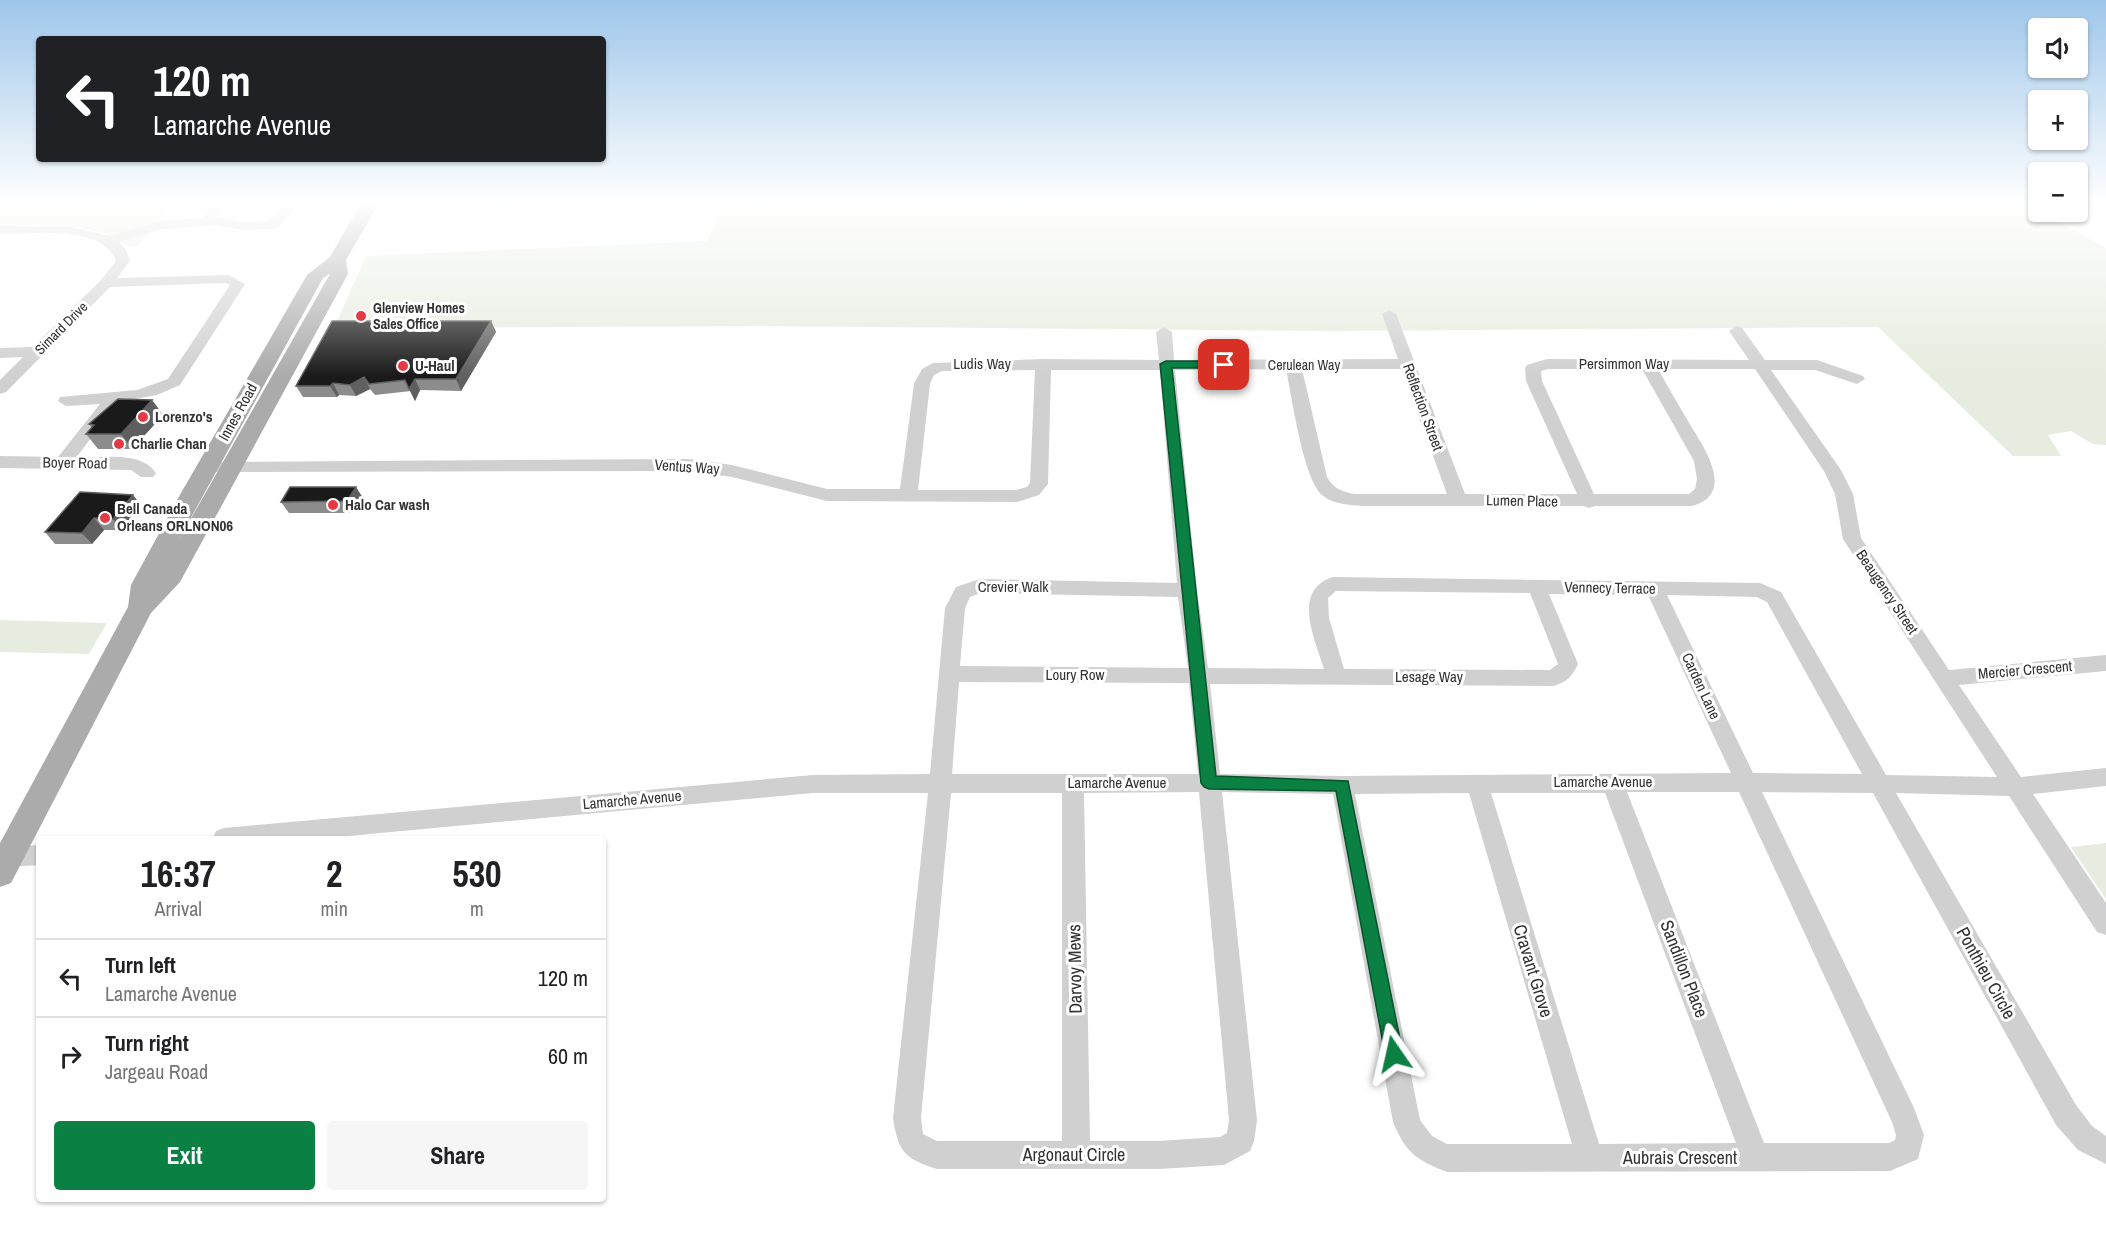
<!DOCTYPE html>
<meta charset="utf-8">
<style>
:root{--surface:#fff;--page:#f6f6f6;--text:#202124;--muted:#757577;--line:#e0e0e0;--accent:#0b8043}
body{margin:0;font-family:"Archivo Narrow",sans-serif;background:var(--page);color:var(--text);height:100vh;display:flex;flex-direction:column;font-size:22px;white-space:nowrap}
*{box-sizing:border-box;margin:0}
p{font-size:20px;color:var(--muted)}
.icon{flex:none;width:33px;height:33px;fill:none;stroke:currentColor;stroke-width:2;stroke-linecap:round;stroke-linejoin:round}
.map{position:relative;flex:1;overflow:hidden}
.side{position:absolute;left:36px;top:836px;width:570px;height:366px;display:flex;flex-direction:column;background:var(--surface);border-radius:6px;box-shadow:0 2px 4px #0004}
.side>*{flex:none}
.guide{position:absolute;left:36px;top:36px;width:570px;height:126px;border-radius:6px;box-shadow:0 2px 4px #0004;background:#202124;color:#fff;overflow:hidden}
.tools{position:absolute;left:2028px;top:18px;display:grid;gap:12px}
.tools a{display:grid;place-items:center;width:60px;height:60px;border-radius:6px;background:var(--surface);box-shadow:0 2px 4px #0004;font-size:30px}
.pin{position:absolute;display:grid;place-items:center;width:51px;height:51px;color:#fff;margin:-26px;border-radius:12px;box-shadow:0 3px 9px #0006}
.me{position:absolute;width:66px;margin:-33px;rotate:349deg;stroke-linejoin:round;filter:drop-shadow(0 0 4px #0008)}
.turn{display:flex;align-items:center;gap:21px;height:126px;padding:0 18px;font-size:27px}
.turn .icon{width:78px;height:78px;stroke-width:2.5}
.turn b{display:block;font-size:42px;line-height:51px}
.eta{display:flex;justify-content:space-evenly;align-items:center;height:102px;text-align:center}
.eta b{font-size:36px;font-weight:700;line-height:42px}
.action{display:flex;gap:12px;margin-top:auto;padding:12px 18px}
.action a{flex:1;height:69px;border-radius:6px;background:var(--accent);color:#fff;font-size:24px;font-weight:700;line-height:69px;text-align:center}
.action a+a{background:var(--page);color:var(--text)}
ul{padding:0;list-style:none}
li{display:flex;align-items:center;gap:18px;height:78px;padding:0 18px;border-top:2px solid var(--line)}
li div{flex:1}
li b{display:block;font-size:22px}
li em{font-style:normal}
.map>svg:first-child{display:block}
.green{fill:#e6ecdf}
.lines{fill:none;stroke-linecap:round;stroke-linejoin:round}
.minor{fill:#d0d0d0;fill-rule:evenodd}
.major{fill:#ababab;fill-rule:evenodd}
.wall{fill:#8c8c8c}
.shaded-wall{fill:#5f5f5f}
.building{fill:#1a1a1a;stroke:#5f5f5f;stroke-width:1.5}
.route{fill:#0b8043;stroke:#07532c;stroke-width:1.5}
.poi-dot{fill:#e63946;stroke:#fff;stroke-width:2}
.labels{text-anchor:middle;stroke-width:6;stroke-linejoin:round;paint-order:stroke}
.far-poi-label{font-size:14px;font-weight:bold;fill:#333;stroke:#fff;text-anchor:start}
.far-street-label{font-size:14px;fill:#333;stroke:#fff}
.street-label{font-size:15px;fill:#333;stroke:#fff}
.poi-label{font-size:15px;font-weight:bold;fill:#333;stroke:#fff;text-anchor:start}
.near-street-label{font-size:18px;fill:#333;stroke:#fff}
</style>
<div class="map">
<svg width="2106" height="1238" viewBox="0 0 2106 1238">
<rect width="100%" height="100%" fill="#fff"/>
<path class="green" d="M 5,203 L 174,203 L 136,247 L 128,246 L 108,234 L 78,227 L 0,224 L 0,207 Z
M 724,203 L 2025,203 L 2106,248 L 2106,445 L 2093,444 L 2071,431 L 2048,435 L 2061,456 L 2013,456 L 1878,327 L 1331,331 L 756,326 L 334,328 L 366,256 L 707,241 Z
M 0,620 L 104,623 L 107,623 L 89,654 L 0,652 Z
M 2106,843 L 2106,899 L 2071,847 Z"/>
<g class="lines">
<path class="minor" d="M 214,203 L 228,203 L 217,217 L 242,222 L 268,221 L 287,203 L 301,203 L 277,228 L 272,229 L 242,230 L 217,225 L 161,229 L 119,242 L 125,248 L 130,261 L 117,278 L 229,275 L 245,284 L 180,385 L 157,395 L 118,402 L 76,458 C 100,458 141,450 156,473 L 153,477 L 141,477 L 131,470 L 0,468 L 0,456 L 58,457 L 100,404 L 66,406 L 58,401 L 60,397 L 137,390 L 168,379 L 230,285 L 226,283 L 110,287 L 6,392 L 0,394 L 0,380 L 23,357 L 0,358 L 0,348 L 33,347 L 101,280 L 116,261 C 102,224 32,234 0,234 L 0,226 L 71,227 L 110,236 L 160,221 L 202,218 Z
M 1389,310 L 1396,314 L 1465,494 L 1577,494 L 1526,381 L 1525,368 L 1527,365 L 1547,359 L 1749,360 L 1729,331 L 1737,326 L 1742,328 L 1765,360 L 1817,360 L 1863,376 L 1865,379 L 1857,384 L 1815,370 L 1771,370 L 1841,470 L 1853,494 L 1861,538 L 1949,670 L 2106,655 L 2106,671 L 1959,685 L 2021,777 L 2106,768 L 2106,786 L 2033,794 L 2106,903 L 2106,935 L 2097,932 L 2009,796 L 1896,793 L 2076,1105 L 2092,1126 L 2106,1136 L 2106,1164 L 2078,1150 L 2056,1125 L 1873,793 L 1762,792 L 1914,1108 L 1924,1135 L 1918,1159 L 1890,1171 L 1447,1172 C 1416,1160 1406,1153 1393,1122 L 1333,794 L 1222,792 L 1257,1120 L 1254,1141 L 1250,1151 L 1224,1165 L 1159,1169 L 937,1169 C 905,1159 898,1152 893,1118 L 928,793 L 813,793 L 326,838 L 213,838 L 216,831 L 224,828 L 813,775 L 930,774 L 945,608 L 956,587 L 980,579 L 1177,583 L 1160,370 L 1051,370 L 1048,484 L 1039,495 L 1017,502 L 827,501 L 732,477 L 688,471 L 207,472 L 201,470 L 198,466 L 201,462 L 688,459 L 732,465 L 827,489 L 900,489 L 914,384 L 922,369 L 933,363 L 1043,359 L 1159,360 L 1156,332 L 1164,327 L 1172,332 L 1174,360 L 1398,359 L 1382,314 ZM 1286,369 C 1292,397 1303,478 1322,495 C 1332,504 1349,505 1362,506 L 1583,506 L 1589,508 L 1595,506 L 1692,506 C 1738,493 1702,445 1688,421 C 1678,404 1668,387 1658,369 L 1755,369 L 1824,471 L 1835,494 L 1843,539 L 1997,777 L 1886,775 L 1781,592 L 1760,583 L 1333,577 C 1291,590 1315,640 1324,669 L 1208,668 L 1197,590 L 1175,370 ZM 1302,369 L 1401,369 L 1447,494 L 1355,494 C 1342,492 1333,488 1327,477 ZM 1548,369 L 1642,369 L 1694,461 L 1697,479 L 1695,489 L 1689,494 L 1594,494 L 1542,381 L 1541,371 ZM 1035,370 L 1030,483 L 1027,487 L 1016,490 L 918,490 L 930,384 L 934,375 L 942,371 ZM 1336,591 L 1530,593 L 1558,664 L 1550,670 L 1344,669 L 1329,618 L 1328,598 ZM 980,593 L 1178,597 L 1188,668 L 960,666 L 965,608 L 970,597 ZM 1549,594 L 1648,595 L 1731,773 L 1342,776 L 1220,774 L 1210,684 L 1553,686 C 1567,682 1572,677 1578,664 ZM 1667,595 L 1757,597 L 1767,602 L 1862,774 L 1753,773 ZM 959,682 L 1189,683 L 1198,774 L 952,774 ZM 1199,792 L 1229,1120 L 1227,1133 L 1220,1137 L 1159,1141 L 1090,1141 L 1084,793 ZM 1627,792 L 1739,792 L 1892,1122 L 1896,1135 L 1895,1140 L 1889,1143 L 1764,1143 ZM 951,793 L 1062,793 L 1062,1141 L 937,1141 L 923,1134 L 921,1118 ZM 1469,793 L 1572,1144 L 1447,1144 L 1432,1136 L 1420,1120 L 1355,794 ZM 1491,793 L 1605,793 L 1736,1143 L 1599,1144 Z
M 39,845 L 39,865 L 9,867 L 1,864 L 1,850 L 9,847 Z"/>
<path class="major" d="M 361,203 L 379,203 L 346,260 L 348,274 L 180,582 L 151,613 L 11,883 L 0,887 L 0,843 L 128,607 L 131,585 L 181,493 L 307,275 L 330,257 ZM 330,274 L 177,543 L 323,278 Z"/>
</g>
<path class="wall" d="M 491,321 L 496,332 L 461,391 L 420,390 L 415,401 L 411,391 L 375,395 L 370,389 L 356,396 L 339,395 L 337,397 L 303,397 L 296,386 Z
M 152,400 L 163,415 L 132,449 L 98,449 L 86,434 L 92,428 L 89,424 Z
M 80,492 L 142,506 L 122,530 L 104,530 L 92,544 L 55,544 L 45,532 Z
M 363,498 L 354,513 L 289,513 L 281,502 Z"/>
<path class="shaded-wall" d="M 491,321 L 496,332 L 461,391 L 456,379 Z
M 364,377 L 370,389 L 356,396 L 350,385 Z
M 415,379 L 420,390 L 415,401 L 409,389 Z
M 333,383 L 339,395 L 337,397 L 330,386 Z
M 152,400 L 163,415 L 132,449 L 121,434 Z
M 356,487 L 363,498 L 354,513 L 347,501 Z
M 133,495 L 142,506 L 122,530 L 113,519 Z
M 94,518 L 104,530 L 92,544 L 82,533 Z"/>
<path class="building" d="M 332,321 L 491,321 L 456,379 L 415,379 L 409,389 L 405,380 L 369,384 L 364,377 L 350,385 L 333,383 L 330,386 L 296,386 Z
M 118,399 L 152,400 L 121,434 L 86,434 L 94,425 L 89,424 Z
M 290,487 L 356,487 L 347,501 L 281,502 Z
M 80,492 L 133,495 L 113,519 L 94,518 L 82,533 L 45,532 Z"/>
<linearGradient id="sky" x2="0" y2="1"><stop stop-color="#9ec6ea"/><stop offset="0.54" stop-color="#fff"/><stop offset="1" stop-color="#fff" stop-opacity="0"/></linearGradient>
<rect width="2106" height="376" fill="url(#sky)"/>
<path class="route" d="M 1166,361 L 1224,361 L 1230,365 L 1224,368 L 1172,368 L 1216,776 L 1348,781 L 1403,1054 L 1401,1060 L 1394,1063 L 1388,1060 L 1385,1054 L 1336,791 L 1209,789 L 1204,787 L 1201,783 L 1160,364 Z"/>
<g class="poi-dot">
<circle cx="361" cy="316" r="6"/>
<circle cx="403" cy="366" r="6"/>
<circle cx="143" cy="417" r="6"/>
<circle cx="119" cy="444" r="6"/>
<circle cx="333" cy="505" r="6"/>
<circle cx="105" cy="518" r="6"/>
</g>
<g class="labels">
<g class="far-poi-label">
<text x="373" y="313">Glenview Homes<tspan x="373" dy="16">Sales Office</tspan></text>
</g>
<g class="far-street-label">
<text transform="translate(61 328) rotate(-45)" y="5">Simard Drive</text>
<text x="1304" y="370">Cerulean Way</text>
</g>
<g class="street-label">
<text x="982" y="369">Ludis Way</text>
<text x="1624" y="369">Persimmon Way</text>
<text transform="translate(1423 407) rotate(70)" y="5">Reflection Street</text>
<text transform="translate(238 412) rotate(-61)" y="5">Innes Road</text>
<text transform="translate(75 463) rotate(1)" y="5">Boyer Road</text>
<text transform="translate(687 467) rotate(4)" y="5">Ventus Way</text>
<text transform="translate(1522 501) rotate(1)" y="5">Lumen Place</text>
<text x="1013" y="592">Crevier Walk</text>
<text transform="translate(1610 588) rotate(1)" y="5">Vennecy Terrace</text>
<text transform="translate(1887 592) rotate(56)" y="5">Beaugency Street</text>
<text transform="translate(2025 670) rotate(-5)" y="5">Mercier Crescent</text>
<text x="1075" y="680">Loury Row</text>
<text x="1429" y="682">Lesage Way</text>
<text transform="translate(1701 686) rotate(65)" y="5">Carden Lane</text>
<text x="1603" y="787">Lamarche Avenue</text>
<text x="1117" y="788">Lamarche Avenue</text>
<text transform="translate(632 800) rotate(-5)" y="5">Lamarche Avenue</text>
</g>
<g class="poi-label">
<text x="415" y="371">U-Haul</text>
<text x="155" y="422">Lorenzo's</text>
<text x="131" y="449">Charlie Chan</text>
<text x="345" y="510">Halo Car wash</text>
<text x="117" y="514">Bell Canada<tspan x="117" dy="17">Orleans ORLNON06</tspan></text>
</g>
<g class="near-street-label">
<text transform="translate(1075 969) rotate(-91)" y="6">Darvoy Mews</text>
<text transform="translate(1684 969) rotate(69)" y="6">Sandillon Place</text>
<text transform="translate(1533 971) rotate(73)" y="6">Cravant Grove</text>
<text transform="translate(1986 973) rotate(61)" y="6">Ponthieu Circle</text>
<text x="1074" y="1161">Argonaut Circle</text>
<text x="1680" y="1164">Aubrais Crescent</text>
</g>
</g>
</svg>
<div class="tools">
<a><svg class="icon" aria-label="sound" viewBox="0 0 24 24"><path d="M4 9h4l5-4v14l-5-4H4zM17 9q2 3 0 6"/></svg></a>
<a>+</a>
<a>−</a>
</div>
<div class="pin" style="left:1224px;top:365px;background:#d93025"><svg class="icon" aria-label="arrive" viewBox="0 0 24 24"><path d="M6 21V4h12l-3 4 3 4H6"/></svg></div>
<svg class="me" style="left:1394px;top:1054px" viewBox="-20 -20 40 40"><path d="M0-17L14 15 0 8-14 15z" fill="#0b8043" stroke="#fff" stroke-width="4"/></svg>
<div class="guide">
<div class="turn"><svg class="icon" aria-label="left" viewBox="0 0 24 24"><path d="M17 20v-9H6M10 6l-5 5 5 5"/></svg><div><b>120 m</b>Lamarche Avenue</div></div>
</div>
<section class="side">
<div class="eta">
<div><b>16:37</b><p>Arrival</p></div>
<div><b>2</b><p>min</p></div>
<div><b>530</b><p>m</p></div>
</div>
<ul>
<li><svg class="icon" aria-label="left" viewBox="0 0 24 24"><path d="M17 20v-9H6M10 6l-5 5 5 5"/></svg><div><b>Turn left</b><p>Lamarche Avenue</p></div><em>120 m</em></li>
<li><svg class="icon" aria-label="right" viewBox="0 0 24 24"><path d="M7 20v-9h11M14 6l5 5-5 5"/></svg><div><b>Turn right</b><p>Jargeau Road</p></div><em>60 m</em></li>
</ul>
<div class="action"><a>Exit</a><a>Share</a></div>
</section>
</div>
